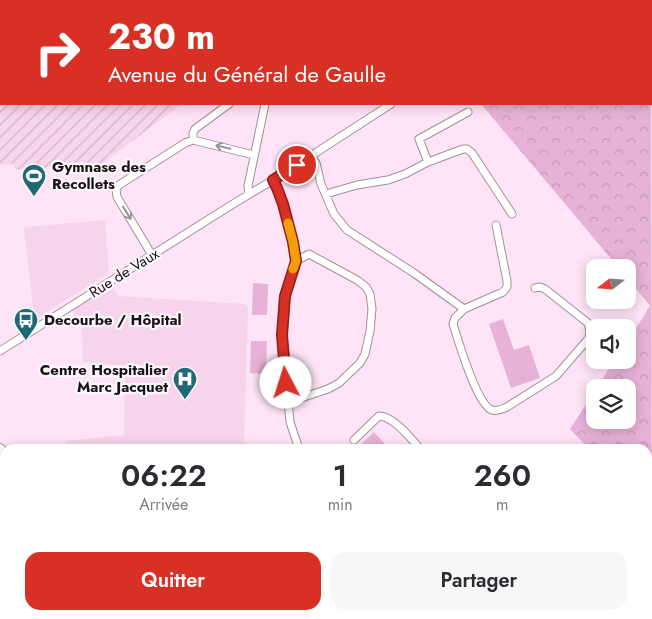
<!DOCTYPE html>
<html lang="fr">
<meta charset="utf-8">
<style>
:root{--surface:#fff;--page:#f7f7f7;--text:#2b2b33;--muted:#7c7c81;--accent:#d93025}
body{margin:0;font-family:Jost,sans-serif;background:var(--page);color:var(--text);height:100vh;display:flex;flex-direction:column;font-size:19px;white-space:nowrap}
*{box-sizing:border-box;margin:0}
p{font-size:16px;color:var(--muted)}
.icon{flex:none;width:28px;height:28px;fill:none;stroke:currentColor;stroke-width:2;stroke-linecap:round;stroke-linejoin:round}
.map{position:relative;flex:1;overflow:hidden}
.drawer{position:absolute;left:0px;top:444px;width:652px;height:176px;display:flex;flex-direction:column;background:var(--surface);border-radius:15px 15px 0 0;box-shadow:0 2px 12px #0003}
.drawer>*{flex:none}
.top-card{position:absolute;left:0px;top:0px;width:652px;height:105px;box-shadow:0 2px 12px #0003;background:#d93025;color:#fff;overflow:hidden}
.needle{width:32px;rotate:253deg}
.buttons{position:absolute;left:586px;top:259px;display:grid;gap:10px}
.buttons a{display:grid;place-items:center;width:50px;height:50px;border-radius:10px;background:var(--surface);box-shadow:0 2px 12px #0003;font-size:25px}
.pin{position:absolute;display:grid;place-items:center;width:42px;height:42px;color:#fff;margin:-21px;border:2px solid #fff;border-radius:50%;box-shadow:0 1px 5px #0007}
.me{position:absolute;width:55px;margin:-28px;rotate:355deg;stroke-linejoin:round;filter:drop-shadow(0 0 4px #0008)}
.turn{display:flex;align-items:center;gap:18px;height:105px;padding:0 25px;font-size:22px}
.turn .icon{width:65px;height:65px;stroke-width:2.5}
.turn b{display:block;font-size:35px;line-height:42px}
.eta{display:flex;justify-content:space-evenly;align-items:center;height:85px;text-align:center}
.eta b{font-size:30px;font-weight:600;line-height:35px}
.primary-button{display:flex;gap:10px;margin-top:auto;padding:10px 25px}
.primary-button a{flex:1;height:58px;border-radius:15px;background:var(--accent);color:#fff;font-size:20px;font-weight:600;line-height:58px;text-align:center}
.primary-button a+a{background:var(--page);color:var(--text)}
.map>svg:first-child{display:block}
.built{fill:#f6d5ec}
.industrial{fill:url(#industrial-furrows)}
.green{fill:#e7b2d7}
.forest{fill:url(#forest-crowns)}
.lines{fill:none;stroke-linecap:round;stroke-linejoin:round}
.street-casing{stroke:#a58d9d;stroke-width:9}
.secondary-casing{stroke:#a58d9d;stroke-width:12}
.street{stroke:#fff;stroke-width:7}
.secondary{stroke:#fff;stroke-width:10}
.oneway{stroke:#989497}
.route-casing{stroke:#8d1f18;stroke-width:12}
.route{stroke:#d93025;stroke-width:9}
.slow{stroke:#f59e0b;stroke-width:9}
.labels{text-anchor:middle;stroke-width:4.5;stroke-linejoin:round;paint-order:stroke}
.poi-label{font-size:15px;font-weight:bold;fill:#1a1118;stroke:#fdf8fc;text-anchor:start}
.street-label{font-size:15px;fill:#1a1118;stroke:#fdf8fc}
</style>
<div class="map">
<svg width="652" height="619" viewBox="0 0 652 619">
<defs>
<pattern id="industrial-furrows" width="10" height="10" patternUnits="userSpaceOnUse" patternTransform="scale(1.25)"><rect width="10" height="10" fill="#f6d5ec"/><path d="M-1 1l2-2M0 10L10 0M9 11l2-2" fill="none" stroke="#d2b6ca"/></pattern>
<pattern id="forest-crowns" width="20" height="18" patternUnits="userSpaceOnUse" patternTransform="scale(1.25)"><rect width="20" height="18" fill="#e7b2d7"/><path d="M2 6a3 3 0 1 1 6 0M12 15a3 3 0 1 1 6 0" fill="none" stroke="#c698b8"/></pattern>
</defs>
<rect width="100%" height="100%" fill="#fee4f6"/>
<path class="built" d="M 105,220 L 109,273 L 38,318 L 34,317 L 24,227 Z
M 112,286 L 118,296 L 245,304 L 248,307 L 244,449 L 67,449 L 65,441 L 124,435 L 125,366 L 83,362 L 82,328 L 72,310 Z"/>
<path class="industrial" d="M 0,0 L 420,0 L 419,1 L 1,1 L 1,104 L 182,104 L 103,163 L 15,170 L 14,164 L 0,165 Z"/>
<path class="green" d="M 253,283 L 268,284 L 267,315 L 252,315 Z
M 503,319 L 514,350 L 529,345 L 540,378 L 511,388 L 489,324 Z
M 251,341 L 267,341 L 266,374 L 250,373 Z
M 374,432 L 390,449 L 356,449 Z"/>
<path class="forest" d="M 651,81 L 652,619 L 592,619 L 590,615 L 648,615 L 648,449 L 589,449 L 570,429 L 595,391 L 595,420 L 628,420 L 628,388 L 597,387 L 615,360 L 628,360 L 628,341 L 650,306 L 628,279 L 628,268 L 618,267 L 481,104 L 651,104 Z
M 307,615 L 365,615 L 370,617 L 370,619 L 305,619 Z
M 417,615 L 470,615 L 473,619 L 420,619 Z"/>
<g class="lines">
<defs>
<path id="street" d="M 287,1 L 288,0
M 551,1 L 553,0
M 651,2 L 652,1
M 193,140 L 254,155
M 193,140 L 193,133 L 195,129 L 229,104
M 311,156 L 316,163 L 321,184 L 334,214 L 347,230 L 414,273 L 464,309 L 503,292 L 507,287 L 507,281 L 496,225
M 428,162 L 419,139 L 468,112
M 273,180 L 277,188 L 283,204 L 293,242 L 296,261 L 285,295 L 282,335 L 290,422 L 299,449
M 249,194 L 248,186 L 265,104
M 326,194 L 357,185 L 388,180 L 405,174 L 428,162 L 463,149 L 467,149 L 472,153 L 512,214
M 152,255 L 117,197 L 116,189 L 119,185 L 185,143 L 193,140
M 464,309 L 455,318 L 453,324 C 458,340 477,405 492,410 C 497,412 502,409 507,407 L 556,376 L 589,338 L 590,331 L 588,323 L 545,289 L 540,287 L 535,288
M 0,351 L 233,204 L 283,174 L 391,104
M 288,399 L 301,398 L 328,389 L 339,383 L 360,363 L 365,354 L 370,331 L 372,309 L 370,294 L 366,287 L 357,280 L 309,254 L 296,261
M 354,440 L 379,416 C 393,416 411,438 420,449
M 0,566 L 5,571
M 0,598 L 5,596"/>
<path id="secondary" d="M 599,0 L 600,1
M 651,61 L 652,62
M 0,449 L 5,459
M 101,615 L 103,619"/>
</defs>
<use href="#street" class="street-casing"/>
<use href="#secondary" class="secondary-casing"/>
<use href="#street" class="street"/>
<use href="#secondary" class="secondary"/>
</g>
<defs><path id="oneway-shaft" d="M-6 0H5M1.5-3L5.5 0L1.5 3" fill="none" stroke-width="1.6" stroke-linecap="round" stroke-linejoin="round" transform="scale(1.25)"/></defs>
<g class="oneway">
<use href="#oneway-shaft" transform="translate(223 147) rotate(-167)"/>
<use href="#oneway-shaft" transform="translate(127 213) rotate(58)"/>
</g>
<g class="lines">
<defs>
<path id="route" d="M 286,383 L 282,335 L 285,296 L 296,261 L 293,242 L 283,204 L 277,188 L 273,180 L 297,165"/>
</defs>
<use href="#route" class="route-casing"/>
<use href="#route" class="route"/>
<path class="slow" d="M 288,223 L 293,242 L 296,261 L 293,269"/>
</g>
<defs>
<symbol id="stadium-pin" viewBox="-11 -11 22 30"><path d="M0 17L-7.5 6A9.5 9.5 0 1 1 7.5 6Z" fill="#1e6973" stroke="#fdf8fc"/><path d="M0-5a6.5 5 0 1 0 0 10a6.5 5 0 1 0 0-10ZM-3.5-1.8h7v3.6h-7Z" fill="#fff"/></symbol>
<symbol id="bus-pin" viewBox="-11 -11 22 30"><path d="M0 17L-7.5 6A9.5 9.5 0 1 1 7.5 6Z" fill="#1e6973" stroke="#fdf8fc"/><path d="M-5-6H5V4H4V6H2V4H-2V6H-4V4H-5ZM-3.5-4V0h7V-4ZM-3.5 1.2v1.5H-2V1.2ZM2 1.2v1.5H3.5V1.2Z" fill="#fff"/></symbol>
<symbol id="hospital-pin" viewBox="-11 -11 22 30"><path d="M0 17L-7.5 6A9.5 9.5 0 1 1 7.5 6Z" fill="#1e6973" stroke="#fdf8fc"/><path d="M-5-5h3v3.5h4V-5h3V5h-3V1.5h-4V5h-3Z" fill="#fff"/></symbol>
</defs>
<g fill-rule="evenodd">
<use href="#stadium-pin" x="20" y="162" width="28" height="38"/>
<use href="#bus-pin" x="12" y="306" width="28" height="38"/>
<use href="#hospital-pin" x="171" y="365" width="28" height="38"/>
</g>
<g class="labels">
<g class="poi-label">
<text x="52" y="172">Gymnase des<tspan x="52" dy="17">Recollets</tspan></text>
<text x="44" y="325">Decourbe / Hôpital</text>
<text x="168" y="375" text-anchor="end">Centre Hospitalier<tspan x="168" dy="17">Marc Jacquet</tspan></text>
</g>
<g class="street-label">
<text transform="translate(124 273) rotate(-32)" y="5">Rue de Vaux</text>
</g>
</g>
</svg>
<div class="buttons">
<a><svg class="needle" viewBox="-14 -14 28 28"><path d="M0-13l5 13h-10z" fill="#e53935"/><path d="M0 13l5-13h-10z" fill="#7c7c81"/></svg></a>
<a><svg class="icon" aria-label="sound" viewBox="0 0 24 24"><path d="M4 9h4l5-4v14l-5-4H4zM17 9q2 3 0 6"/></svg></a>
<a><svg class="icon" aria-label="layers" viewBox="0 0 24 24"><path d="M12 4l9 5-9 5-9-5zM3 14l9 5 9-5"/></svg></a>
</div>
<div class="pin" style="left:297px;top:165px;background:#d93025"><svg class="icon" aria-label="arrive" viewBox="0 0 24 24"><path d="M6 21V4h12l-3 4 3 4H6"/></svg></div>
<svg class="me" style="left:286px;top:383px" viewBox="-20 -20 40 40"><circle r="19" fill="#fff"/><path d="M0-13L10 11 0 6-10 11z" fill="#d93025"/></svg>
<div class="top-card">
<div class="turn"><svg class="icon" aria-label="right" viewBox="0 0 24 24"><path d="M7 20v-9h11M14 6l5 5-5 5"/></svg><div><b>230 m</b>Avenue du Général de Gaulle</div></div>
</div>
<section class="drawer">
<div class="eta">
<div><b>06:22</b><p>Arrivée</p></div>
<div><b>1</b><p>min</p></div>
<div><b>260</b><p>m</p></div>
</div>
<div class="primary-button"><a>Quitter</a><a>Partager</a></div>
</section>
</div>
